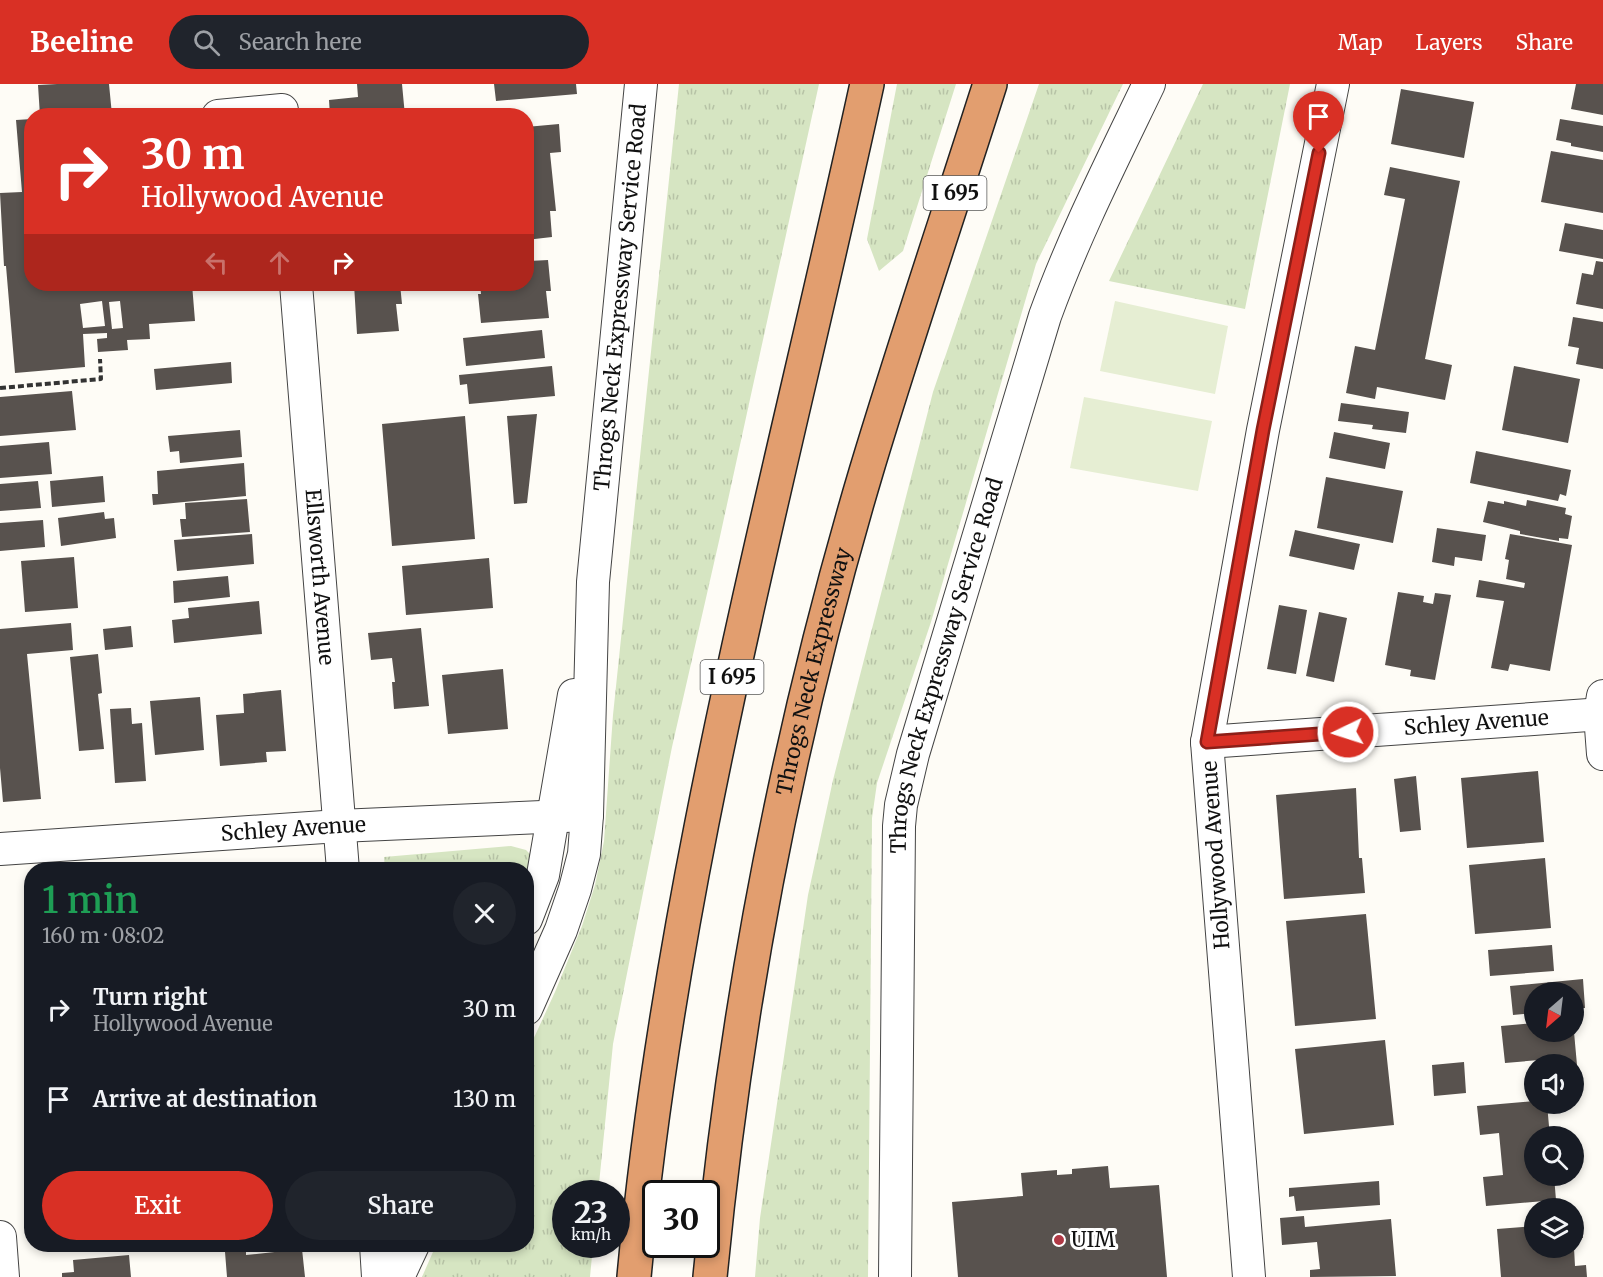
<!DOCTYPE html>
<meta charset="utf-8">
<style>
:root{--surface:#171b24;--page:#20242c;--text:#f1f3f6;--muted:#9ea1a6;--accent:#d93025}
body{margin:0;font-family:Merriweather,serif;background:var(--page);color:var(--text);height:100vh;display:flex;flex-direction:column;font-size:22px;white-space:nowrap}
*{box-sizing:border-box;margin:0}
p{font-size:20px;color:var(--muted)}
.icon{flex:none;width:33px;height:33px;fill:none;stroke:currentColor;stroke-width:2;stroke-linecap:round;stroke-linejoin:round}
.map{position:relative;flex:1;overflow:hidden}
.drawer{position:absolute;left:24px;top:778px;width:510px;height:390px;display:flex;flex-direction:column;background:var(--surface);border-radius:24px;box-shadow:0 3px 9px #0003}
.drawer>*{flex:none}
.banner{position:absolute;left:24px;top:24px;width:510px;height:183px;border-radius:24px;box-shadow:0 3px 9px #0003;background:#d93025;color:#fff;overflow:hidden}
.needle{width:39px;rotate:208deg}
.tools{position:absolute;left:1524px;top:898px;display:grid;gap:12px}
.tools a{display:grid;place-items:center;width:60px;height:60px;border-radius:50%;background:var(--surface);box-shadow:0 3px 9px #0003;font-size:30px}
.speed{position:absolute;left:552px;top:1096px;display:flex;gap:12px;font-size:30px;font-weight:700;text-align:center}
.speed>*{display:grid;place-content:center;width:78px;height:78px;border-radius:50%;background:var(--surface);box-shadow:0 3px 9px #0003;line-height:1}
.speed small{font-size:15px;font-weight:400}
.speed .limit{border:3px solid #111;border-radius:9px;background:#fff;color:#111}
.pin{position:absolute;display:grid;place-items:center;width:51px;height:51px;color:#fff;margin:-62px -26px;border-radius:50% 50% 50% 0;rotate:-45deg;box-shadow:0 0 6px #0007}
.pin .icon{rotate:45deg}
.me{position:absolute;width:66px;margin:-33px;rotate:266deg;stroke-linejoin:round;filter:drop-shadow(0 0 4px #0008)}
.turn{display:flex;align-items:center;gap:21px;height:126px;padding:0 18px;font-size:27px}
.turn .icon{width:78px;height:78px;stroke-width:2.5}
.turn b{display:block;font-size:42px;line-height:51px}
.lanes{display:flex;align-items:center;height:57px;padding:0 18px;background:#0003;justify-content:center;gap:30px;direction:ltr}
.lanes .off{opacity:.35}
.round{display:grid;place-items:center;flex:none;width:63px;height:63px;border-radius:32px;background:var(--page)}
.headline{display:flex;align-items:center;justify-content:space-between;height:102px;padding:0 18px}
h1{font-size:36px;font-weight:600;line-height:45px;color:#1e9e55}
.action{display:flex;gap:12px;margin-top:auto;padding:12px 18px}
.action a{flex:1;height:69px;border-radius:36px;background:var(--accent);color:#fff;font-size:24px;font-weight:600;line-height:69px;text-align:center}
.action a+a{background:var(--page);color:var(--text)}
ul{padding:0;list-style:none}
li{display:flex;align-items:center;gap:18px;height:90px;padding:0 18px}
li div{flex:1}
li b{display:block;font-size:22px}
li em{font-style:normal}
header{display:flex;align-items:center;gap:36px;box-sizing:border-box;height:84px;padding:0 30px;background:var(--accent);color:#fff}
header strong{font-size:28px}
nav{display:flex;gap:33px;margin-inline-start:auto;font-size:21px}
.search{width:420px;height:54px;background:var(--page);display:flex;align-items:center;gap:15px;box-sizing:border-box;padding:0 21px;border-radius:33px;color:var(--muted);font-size:22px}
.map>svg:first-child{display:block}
.grass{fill:url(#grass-tufts)}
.pitch{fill:#e6eed3}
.building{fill:#58524e;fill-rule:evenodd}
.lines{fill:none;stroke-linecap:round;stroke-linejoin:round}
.minor-casing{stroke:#444;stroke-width:34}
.highway-casing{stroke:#222;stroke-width:36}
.path{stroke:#333;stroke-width:4;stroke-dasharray:6 3;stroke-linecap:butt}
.minor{stroke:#fff;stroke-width:32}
.highway{stroke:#e29e6f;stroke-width:33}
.route-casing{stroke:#8d1f18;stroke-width:15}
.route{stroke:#d93025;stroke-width:10}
.poi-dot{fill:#b03945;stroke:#fff;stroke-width:2}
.labels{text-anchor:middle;stroke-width:6;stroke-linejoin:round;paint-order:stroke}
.shield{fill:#fff;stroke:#585858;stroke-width:1.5}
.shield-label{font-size:20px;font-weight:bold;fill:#111}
.street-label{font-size:21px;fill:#111;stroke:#fff}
.poi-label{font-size:21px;fill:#111;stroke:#fff;text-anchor:start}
</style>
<header>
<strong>Beeline</strong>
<div class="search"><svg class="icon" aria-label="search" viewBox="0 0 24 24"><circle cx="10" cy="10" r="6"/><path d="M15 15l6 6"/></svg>Search here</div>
<nav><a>Map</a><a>Layers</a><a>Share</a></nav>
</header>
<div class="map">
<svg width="1603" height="1193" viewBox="0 0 1603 1193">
<defs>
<pattern id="grass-tufts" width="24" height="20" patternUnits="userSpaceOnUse" patternTransform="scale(1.5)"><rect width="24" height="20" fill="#d6e5c2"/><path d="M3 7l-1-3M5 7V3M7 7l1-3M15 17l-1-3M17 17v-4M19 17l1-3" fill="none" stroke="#b7c3a6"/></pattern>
</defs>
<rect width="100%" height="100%" fill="#fefcf6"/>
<path class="grass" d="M 679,0 L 819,0 L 719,457 L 672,663 L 613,960 L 598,1110 L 566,1110 L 566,1161 L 593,1161 L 590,1193 L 422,1193 L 436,1161 L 526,1161 L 527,969 L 555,908 L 582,842 L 595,801 L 604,757 L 613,631 Z
M 897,0 L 956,0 L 903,167 L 879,187 L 867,155 Z
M 1039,0 L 1123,0 L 1036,180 L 931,538 L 877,699 L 872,734 L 868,1193 L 755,1193 L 760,1134 L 808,811 L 833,696 L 933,308 Z
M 1203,0 L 1290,0 L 1245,225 L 1109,197 Z
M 511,762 L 526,766 L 531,771 L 527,802 L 526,786 L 385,786 L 384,773 Z"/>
<path class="pitch" d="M 1115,217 L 1228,242 L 1215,310 L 1100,287 Z
M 1084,313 L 1212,337 L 1198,407 L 1070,384 Z"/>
<path class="building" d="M 57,0 L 109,0 L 112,31 L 40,32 L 38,1 Z
M 357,0 L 402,0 L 405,32 L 330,32 L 329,16 L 358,13 Z
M 494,0 L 576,0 L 577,10 L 496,17 Z
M 1576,0 L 1603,0 L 1603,31 L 1571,25 Z
M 1401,5 L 1474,18 L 1464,74 L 1391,60 Z
M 32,35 L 32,200 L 79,200 L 79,205 L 85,205 L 85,200 L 114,200 L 115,206 L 119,205 L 119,200 L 192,200 L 195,237 L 149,240 L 150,255 L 127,256 L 128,266 L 98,268 L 97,255 L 107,254 L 107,249 L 83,250 L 85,283 L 15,289 L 6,182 L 4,182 L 0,109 L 22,108 L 16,36 ZM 102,217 L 105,242 L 83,244 L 80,220 ZM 120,217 L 123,244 L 112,245 L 109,218 Z
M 1560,35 L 1603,42 L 1603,68 L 1571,62 L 1571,59 L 1556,56 Z
M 559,40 L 561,68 L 550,69 L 556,127 L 550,127 L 552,153 L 526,156 L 526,43 Z
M 1551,67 L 1603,76 L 1603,129 L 1541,118 Z
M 1390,83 L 1460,97 L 1425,275 L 1452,281 L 1445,316 L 1377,303 L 1375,315 L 1346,309 L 1355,262 L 1375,266 L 1405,115 L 1384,111 Z
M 1565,139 L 1603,146 L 1603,175 L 1559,167 Z
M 526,166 L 529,177 L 548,176 L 551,207 L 546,207 L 549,234 L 481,239 L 478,210 L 481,210 L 480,200 L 526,200 Z
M 1596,177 L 1603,178 L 1603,225 L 1576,220 L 1582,189 L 1593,191 Z
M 354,200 L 400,200 L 402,220 L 396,220 L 399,247 L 357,250 Z
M 1573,233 L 1603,238 L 1603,285 L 1576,280 L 1579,264 L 1568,262 Z
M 542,246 L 545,274 L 466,282 L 463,254 Z
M 231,278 L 232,299 L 156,306 L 154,285 Z
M 552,282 L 555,312 L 469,320 L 467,300 L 460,301 L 459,291 Z
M 1514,282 L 1580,295 L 1568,359 L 1502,346 Z
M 72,307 L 76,346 L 0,352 L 0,313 Z
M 1341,319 L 1409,328 L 1406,349 L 1372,345 L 1373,341 L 1338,337 Z
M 537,330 L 527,419 L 514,420 L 507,332 Z
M 465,332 L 475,455 L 392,462 L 382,340 Z
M 240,346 L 242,373 L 180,379 L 179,367 L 170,368 L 168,352 Z
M 1334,348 L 1390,359 L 1385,385 L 1329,374 Z
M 49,358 L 52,390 L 0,394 L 0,362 Z
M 1476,367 L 1571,386 L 1566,412 L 1560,410 L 1558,417 L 1470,399 Z
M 244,379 L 246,412 L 153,421 L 152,410 L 158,410 L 157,387 Z
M 103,392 L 105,418 L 52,423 L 50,397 Z
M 1326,393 L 1403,407 L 1393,459 L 1317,444 Z
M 38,397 L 41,424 L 0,427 L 0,400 Z
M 247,415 L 250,448 L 182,453 L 180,435 L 186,435 L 185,419 Z
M 1527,416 L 1566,424 L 1565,430 L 1572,432 L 1568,455 L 1559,454 L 1559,457 L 1520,450 L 1520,447 L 1483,438 L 1488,417 L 1504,420 L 1504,417 L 1526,422 Z
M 104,428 L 105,435 L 114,434 L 116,454 L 61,462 L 58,434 Z
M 43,436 L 45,463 L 0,467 L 0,439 Z
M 1437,444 L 1486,451 L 1482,477 L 1455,473 L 1454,482 L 1432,478 Z
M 1295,446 L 1360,460 L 1354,486 L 1289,472 Z
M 252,450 L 254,480 L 177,487 L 174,456 Z
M 1510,450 L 1572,461 L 1550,587 L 1510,580 L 1508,587 L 1491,584 L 1504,517 L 1476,513 L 1479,496 L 1524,504 L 1525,499 L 1506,495 L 1509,476 L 1505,475 Z
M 74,473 L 78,524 L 25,528 L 21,477 Z
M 489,474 L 493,524 L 406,531 L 402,482 Z
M 228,492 L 230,513 L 174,519 L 173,497 Z
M 1398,508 L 1424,512 L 1423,518 L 1433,520 L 1435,509 L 1451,511 L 1435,596 L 1410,592 L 1411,586 L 1385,581 Z
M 259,517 L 262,550 L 174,559 L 172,536 L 189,534 L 188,524 Z
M 1279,521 L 1307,526 L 1296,590 L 1267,585 Z
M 1319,528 L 1347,534 L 1334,598 L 1306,592 Z
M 71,539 L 73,566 L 27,570 L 41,715 L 3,718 L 0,684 L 0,545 Z
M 131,542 L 133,563 L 105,566 L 103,545 Z
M 421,544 L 429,622 L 394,625 L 392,598 L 395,598 L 392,574 L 371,576 L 368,549 Z
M 98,570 L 102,609 L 98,610 L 104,665 L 79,667 L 70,573 Z
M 503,585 L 508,645 L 448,650 L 442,591 Z
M 281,606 L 286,667 L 266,668 L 267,678 L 220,682 L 216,631 L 244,629 L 243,610 Z
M 200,613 L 204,666 L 155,671 L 150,617 Z
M 131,624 L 132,640 L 142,639 L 146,697 L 115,699 L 110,625 Z
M 1538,687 L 1544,758 L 1467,764 L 1461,694 Z
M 1416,692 L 1421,746 L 1400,748 L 1394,695 Z
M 1356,704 L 1359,774 L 1362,774 L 1365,809 L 1284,815 L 1276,711 Z
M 1545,774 L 1551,844 L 1475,850 L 1469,781 Z
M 1366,830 L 1376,935 L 1295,942 L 1286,837 Z
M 1552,861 L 1554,887 L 1490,892 L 1488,866 Z
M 1583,895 L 1585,924 L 1574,925 L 1574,909 L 1534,909 L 1534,929 L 1513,931 L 1510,902 Z
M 1534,939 L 1534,948 L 1574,948 L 1577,981 L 1552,981 L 1551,975 L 1505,979 L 1501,942 Z
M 1385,956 L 1394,1041 L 1304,1050 L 1295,965 Z
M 1464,978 L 1466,1009 L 1434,1012 L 1432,981 Z
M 1534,1017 L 1534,1020 L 1547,1020 L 1550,1053 L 1534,1053 L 1534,1092 L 1554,1092 L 1556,1116 L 1486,1122 L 1483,1093 L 1503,1091 L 1499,1049 L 1480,1051 L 1477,1022 Z
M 1108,1082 L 1110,1104 L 1159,1101 L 1167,1193 L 958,1193 L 952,1118 L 1023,1112 L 1021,1089 L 1057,1086 L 1057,1091 L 1072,1090 L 1072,1085 Z
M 1379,1097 L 1380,1121 L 1296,1127 L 1294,1112 L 1289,1113 L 1289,1104 Z
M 1304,1132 L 1305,1143 L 1391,1135 L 1396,1192 L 1310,1193 L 1310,1186 L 1320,1185 L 1317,1158 L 1282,1161 L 1280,1134 Z
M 1582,1138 L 1583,1154 L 1574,1155 L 1574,1139 Z
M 1534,1142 L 1534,1164 L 1574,1164 L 1575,1182 L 1586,1181 L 1587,1193 L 1501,1193 L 1497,1145 Z
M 302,1165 L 305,1193 L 227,1193 L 225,1168 L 246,1166 L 246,1171 Z
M 129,1171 L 131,1193 L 62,1193 L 62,1189 L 74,1188 L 73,1176 Z"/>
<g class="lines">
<defs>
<g id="minor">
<path d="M 218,32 L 282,26"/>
<path id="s1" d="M 296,200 L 343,786"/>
<path d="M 1603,612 L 1600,630 L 1603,670"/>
<path id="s2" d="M 1207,658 L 1603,630"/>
<path id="s3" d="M 0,765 L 339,742 L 587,731"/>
<path d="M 526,835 L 543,791 L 574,611"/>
<path id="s4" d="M 526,925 L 561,846 L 575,805 L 584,770 L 587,731 L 593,498 L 641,0"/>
<path d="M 0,1153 L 3,1193"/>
<path d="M 376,1161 L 378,1193"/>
<path d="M 398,1193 L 413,1161"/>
<path id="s5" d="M 895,1193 L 899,742 L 901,721 L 913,670 L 1045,232 C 1074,152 1112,77 1149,0"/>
<path d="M 1249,1193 L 1207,658 L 1263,346 L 1333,0"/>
</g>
<g id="highway">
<path d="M 634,1193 C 671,788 781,396 867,0"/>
<path id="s6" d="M 710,1193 C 736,921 788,650 866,388 C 905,258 949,129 990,0"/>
</g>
</defs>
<use href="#minor" class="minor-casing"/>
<use href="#highway" class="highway-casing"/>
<path class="path" d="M 0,304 L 101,295 L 100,275"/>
<use href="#minor" class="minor"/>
<use href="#highway" class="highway"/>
</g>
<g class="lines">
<defs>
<path id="route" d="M 1319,69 L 1263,346 L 1207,658 L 1348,648"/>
</defs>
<use href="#route" class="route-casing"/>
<use href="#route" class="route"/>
</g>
<circle class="poi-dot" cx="1059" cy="1156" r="6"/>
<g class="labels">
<g class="shield">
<rect x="923.5" y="92" width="63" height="34" rx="4.5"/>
<rect x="700.5" y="576" width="63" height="34" rx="4.5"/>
</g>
<g class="shield-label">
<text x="955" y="116">I 695</text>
<text x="732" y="600">I 695</text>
</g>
<g class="street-label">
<text dy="7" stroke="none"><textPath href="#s4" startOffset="724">Throgs Neck Expressway Service Road</textPath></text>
<text dy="7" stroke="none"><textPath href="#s1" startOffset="294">Ellsworth Avenue</textPath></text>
<text dy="7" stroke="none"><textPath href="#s5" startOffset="618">Throgs Neck Expressway Service Road</textPath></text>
<text dy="7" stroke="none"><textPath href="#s6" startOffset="615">Throgs Neck Expressway</textPath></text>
<text dy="7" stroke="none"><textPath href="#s2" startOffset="270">Schley Avenue</textPath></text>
<text dy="7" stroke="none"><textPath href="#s3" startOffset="294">Schley Avenue</textPath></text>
<text transform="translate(1216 771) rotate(-94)" y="7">Hollywood Avenue</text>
</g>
<g class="poi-label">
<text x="1071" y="1163">UIM</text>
</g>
</g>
</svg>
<div class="tools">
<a><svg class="needle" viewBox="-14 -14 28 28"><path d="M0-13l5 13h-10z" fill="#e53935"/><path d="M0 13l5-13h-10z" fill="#9ea1a6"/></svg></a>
<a><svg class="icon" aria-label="sound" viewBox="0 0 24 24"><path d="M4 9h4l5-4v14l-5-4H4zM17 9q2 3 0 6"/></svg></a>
<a><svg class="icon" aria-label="search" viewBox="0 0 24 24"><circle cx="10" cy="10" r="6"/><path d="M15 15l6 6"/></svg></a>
<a><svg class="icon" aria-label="layers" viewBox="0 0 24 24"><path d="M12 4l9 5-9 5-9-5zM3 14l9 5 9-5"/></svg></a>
</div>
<div class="speed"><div>23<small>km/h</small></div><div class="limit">30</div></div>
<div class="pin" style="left:1319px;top:69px;background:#d93025"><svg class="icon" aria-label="arrive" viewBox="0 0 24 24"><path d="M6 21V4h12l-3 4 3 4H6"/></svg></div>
<svg class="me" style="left:1348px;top:648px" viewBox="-20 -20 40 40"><circle r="17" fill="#d93025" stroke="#fff" stroke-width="3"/><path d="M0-11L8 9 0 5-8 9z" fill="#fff"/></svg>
<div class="banner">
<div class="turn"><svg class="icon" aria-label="right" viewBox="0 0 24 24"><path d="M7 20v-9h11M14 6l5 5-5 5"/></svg><div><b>30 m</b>Hollywood Avenue</div></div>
<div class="lanes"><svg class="icon off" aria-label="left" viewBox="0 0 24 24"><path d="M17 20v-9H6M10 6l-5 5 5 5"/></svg><svg class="icon off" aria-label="ahead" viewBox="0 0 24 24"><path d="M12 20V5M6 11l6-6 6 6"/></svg><svg class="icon" aria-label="right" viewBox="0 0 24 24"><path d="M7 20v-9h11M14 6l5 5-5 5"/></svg></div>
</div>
<section class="drawer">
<div class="headline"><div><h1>1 min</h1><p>160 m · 08:02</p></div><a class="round"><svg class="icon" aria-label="close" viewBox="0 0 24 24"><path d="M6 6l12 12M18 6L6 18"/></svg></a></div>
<ul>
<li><svg class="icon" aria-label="right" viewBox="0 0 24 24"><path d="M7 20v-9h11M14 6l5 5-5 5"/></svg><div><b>Turn right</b><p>Hollywood Avenue</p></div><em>30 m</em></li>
<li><svg class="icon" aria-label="arrive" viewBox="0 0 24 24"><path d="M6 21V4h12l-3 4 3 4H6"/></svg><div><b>Arrive at destination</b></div><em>130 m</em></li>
</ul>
<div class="action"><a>Exit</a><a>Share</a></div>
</section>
</div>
